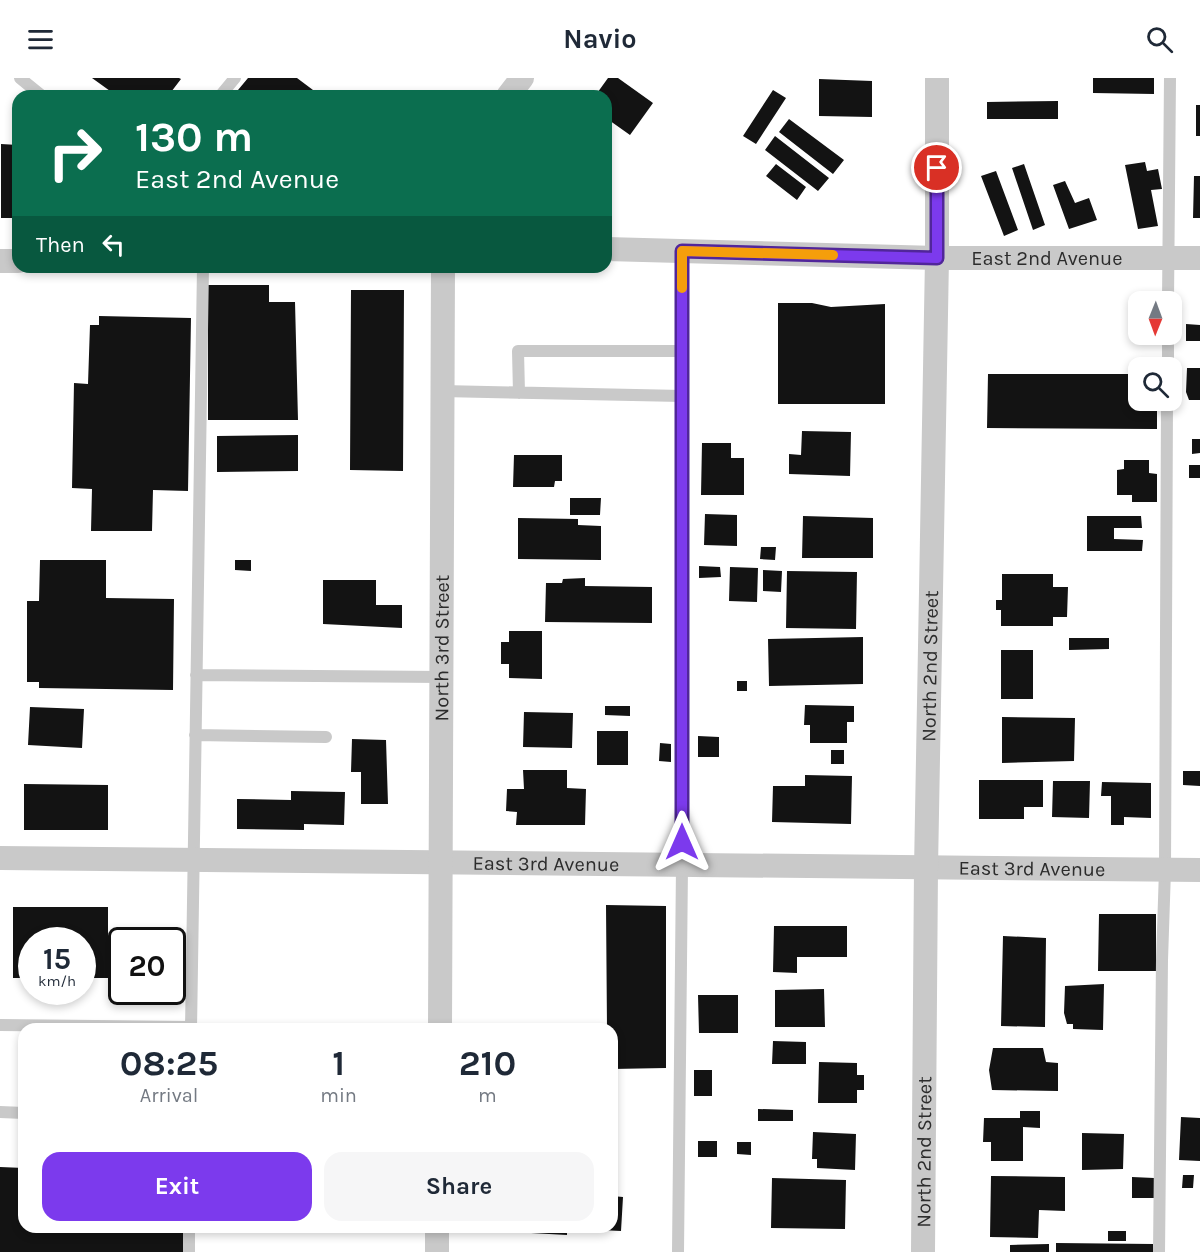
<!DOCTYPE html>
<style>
:root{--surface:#fff;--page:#f6f6f7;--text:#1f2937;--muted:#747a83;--accent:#7c3aed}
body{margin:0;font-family:Karla,sans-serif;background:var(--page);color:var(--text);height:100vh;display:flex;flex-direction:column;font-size:22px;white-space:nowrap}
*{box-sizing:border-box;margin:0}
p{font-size:20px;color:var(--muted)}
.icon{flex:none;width:33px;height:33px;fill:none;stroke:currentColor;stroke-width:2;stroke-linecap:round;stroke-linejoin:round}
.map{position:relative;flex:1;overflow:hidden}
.drawer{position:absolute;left:18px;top:945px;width:600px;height:210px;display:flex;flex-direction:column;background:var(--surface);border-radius:18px;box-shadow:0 3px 9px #0003}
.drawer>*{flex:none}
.top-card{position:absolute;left:12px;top:12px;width:600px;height:183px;border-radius:18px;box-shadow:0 3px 9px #0003;background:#0b6e4f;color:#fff;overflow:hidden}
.needle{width:39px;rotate:181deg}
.tools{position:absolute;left:1128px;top:213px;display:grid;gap:12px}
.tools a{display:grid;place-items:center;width:54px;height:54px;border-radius:12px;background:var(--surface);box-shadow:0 3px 9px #0003;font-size:30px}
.speed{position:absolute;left:18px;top:849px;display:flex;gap:12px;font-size:30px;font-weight:700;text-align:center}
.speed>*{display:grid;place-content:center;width:78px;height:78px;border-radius:50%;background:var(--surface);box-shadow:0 3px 9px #0003;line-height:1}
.speed small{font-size:15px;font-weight:400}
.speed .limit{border:3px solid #111;border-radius:9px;background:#fff;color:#111}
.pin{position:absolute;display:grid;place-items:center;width:51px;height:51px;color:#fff;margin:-26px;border:3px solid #fff;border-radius:50%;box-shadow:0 2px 6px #0007}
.me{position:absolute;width:66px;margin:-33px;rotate:0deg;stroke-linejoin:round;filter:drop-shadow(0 0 4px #0008)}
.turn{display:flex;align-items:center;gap:21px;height:126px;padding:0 24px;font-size:27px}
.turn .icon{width:78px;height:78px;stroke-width:2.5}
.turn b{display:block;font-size:42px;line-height:51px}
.then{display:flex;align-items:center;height:57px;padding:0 24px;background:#0003;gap:12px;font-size:22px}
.eta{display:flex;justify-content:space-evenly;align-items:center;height:102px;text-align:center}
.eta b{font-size:36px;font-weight:700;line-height:42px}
.action{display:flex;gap:12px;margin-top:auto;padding:12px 24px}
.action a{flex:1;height:69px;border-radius:18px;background:var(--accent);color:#fff;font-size:24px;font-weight:700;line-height:69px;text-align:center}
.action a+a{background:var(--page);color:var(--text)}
header{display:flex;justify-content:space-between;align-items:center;height:78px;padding:0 24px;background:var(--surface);font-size:27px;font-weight:700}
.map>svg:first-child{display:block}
.building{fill:#131313}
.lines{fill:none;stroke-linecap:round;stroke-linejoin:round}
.service{stroke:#c9c9c9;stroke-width:12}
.minor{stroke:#c9c9c9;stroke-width:24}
.route-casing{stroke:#51269a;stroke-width:15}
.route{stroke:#7c3aed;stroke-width:10}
.slow{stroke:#f59e0b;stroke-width:10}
.labels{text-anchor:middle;stroke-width:6;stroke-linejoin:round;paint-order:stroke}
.street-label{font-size:20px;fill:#2c2c2c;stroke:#fff}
</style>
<header><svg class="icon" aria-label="menu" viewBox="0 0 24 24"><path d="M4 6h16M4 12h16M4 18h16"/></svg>Navio<svg class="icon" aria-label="search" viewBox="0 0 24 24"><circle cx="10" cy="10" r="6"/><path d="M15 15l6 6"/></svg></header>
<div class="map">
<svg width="1200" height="1174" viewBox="0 0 1200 1174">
<rect width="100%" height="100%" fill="#fff"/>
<path class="building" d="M 92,0 L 179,0 L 181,1 L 168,18 L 117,18 Z
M 248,0 L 297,0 L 321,18 L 238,18 L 238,12 Z
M 608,0 L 618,0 L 653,25 L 630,57 L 606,40 L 606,18 L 595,18 Z
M 1093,0 L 1154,0 L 1154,16 L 1093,15 Z
M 819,1 L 872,3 L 872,39 L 819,38 Z
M 773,12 L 786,20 L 756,66 L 743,58 Z
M 1058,23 L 1058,41 L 987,41 L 987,24 Z
M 1196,27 L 1200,27 L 1200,58 L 1196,58 Z
M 789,41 L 844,82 L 833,96 L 779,54 Z
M 775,58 L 829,100 L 818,113 L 765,72 Z
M 1,66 L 18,67 L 18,140 L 1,140 Z
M 1145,84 L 1147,93 L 1158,91 L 1162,111 L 1151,112 L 1158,148 L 1138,151 L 1125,87 Z
M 776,86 L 806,109 L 797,122 L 766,98 Z
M 1024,86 L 1045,147 L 1033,152 L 1012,90 Z
M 996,93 L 1018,152 L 1004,158 L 981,98 Z
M 1194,98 L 1200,98 L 1200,140 L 1193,140 Z
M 1065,103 L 1075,125 L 1089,120 L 1097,142 L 1069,151 L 1053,107 Z
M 208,207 L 269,207 L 269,224 L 295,224 L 298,342 L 208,342 Z
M 351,212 L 404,212 L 403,393 L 350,392 Z
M 778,225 L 812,225 L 831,229 L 885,226 L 885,326 L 778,326 Z
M 99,238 L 191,240 L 188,413 L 153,412 L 152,453 L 91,453 L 92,411 L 72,410 L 74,305 L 88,306 L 90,247 L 99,247 Z
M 1186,246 L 1200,247 L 1200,263 L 1186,263 Z
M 1187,290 L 1200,290 L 1200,322 L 1189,322 L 1186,314 Z
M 988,296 L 1138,296 L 1138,322 L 1157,322 L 1157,351 L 987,350 Z
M 802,353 L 851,354 L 850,398 L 789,396 L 789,376 L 801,377 Z
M 298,357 L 298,393 L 217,394 L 217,358 Z
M 1192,361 L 1200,361 L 1200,375 L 1192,376 Z
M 702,365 L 731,365 L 731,380 L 744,380 L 744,417 L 701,417 Z
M 514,377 L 562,377 L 562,403 L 555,403 L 554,409 L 513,409 Z
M 1124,382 L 1149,382 L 1149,395 L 1157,396 L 1157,424 L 1132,424 L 1132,417 L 1117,417 L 1117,392 L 1124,391 Z
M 1189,387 L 1200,387 L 1200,400 L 1189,400 Z
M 570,420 L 601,420 L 600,437 L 570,437 Z
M 705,436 L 737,437 L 737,468 L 704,467 Z
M 803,438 L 873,440 L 873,480 L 802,480 Z
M 1087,438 L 1141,438 L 1142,450 L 1114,450 L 1114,461 L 1143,462 L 1142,473 L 1087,473 Z
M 518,440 L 578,441 L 578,447 L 601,448 L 601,482 L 518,481 Z
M 761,469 L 776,469 L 775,482 L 760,481 Z
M 40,482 L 106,482 L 106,520 L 174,521 L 173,612 L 39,610 L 39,604 L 27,604 L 27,523 L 39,523 Z
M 235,482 L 251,482 L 251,493 L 235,492 Z
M 699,488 L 720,489 L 721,499 L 699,500 Z
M 730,489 L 758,490 L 757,524 L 729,523 Z
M 763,492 L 782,493 L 781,514 L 763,513 Z
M 787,493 L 857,494 L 856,551 L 786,550 Z
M 1002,496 L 1053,496 L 1053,509 L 1068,509 L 1067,539 L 1053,539 L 1053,548 L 1001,548 L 1001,532 L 996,532 L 996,522 L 1002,522 Z
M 585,500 L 585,508 L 652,509 L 652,545 L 545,544 L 546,505 L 562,505 L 563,501 Z
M 323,502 L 376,502 L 376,527 L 402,527 L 402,550 L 323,546 Z
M 509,553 L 542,553 L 542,601 L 509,600 L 509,586 L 501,586 L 501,564 L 509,564 Z
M 863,559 L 863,606 L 769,608 L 768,561 Z
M 1069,560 L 1109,560 L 1109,571 L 1069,572 Z
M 1001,572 L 1033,572 L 1033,621 L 1001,621 Z
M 737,603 L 747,603 L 747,613 L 737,613 Z
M 805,627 L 854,628 L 854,644 L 847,644 L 847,665 L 810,665 L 810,647 L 804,647 Z
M 605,628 L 630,628 L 630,638 L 605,637 Z
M 30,629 L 84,631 L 82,670 L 28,667 Z
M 524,634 L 573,635 L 572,670 L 523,669 Z
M 1002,639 L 1075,640 L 1074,683 L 1002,685 Z
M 597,653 L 628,653 L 628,687 L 597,687 Z
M 698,658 L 719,659 L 719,679 L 698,679 Z
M 352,661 L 386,662 L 388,726 L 361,726 L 361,694 L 351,694 Z
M 660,665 L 671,666 L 671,684 L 659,683 Z
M 831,672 L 844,672 L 844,686 L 831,686 Z
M 523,692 L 567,692 L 567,710 L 586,711 L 585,747 L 516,747 L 517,734 L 506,733 L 507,711 L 524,711 Z
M 1183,693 L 1200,693 L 1200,708 L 1183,707 Z
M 805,697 L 852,698 L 851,746 L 772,744 L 773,708 L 805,708 Z
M 979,702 L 1043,702 L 1043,729 L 1024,729 L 1024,741 L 979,741 Z
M 1053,703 L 1090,703 L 1089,740 L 1052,739 Z
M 1102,704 L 1151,705 L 1151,740 L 1124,739 L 1124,747 L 1111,747 L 1111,718 L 1101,718 Z
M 24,706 L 108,707 L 108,752 L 24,752 Z
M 291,713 L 345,714 L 344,747 L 304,746 L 304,752 L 237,751 L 237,721 L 291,722 Z
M 606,827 L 666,828 L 666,990 L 612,991 L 612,951 L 607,951 Z
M 13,829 L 108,829 L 108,900 L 82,900 L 82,862 L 32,862 L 32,900 L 13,900 Z
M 1099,836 L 1156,836 L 1156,893 L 1098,893 Z
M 774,848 L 847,848 L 847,879 L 797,879 L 797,895 L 773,894 Z
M 1003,858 L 1046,860 L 1045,949 L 1001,948 Z
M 1104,906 L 1103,952 L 1073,951 L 1073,946 L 1067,946 L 1064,935 L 1065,908 Z
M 824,911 L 825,949 L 775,949 L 775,912 Z
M 698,917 L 738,917 L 738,955 L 699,955 Z
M 773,963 L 806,964 L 806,986 L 772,986 Z
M 993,970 L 1043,970 L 1046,984 L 1058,985 L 1058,1013 L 992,1012 L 989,992 Z
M 819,984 L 857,985 L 857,997 L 864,997 L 864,1012 L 857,1012 L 857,1025 L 818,1025 Z
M 694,992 L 712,992 L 712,1018 L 694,1018 Z
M 758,1031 L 793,1032 L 793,1043 L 758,1043 Z
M 1020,1033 L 1040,1033 L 1040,1050 L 1023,1049 L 1023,1083 L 991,1083 L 991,1064 L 983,1064 L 984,1040 L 1020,1040 Z
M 1181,1039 L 1200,1040 L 1200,1083 L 1179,1082 Z
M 813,1054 L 856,1056 L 855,1092 L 817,1090 L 817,1081 L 812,1081 Z
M 1082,1055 L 1124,1056 L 1123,1091 L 1082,1092 Z
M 698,1063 L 717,1063 L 717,1079 L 698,1079 Z
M 737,1064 L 751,1064 L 751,1077 L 737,1076 Z
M 0,1089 L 24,1090 L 24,1149 L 183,1149 L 183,1174 L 0,1174 Z
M 1183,1097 L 1194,1097 L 1193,1110 L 1182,1110 Z
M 991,1098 L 1065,1099 L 1065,1133 L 1039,1132 L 1038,1160 L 990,1159 Z
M 1132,1099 L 1154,1100 L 1154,1120 L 1132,1120 Z
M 772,1100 L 846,1102 L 845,1151 L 771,1150 Z
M 612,1118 L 623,1119 L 621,1153 L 578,1151 L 578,1149 L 612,1149 Z
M 208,1149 L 227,1149 L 227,1155 L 208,1155 Z
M 532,1149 L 567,1149 L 567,1157 L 531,1155 Z
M 1108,1153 L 1126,1153 L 1126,1163 L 1108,1163 Z
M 1056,1165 L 1153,1166 L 1153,1174 L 1056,1174 Z
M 1049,1166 L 1049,1174 L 1010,1174 L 1010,1167 Z"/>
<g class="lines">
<path class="service" d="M 20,0 L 42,18
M 220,18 L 235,0
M 1168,224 L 1170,0
M 1168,290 L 1168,256
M 442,313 L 682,318
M 519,315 L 518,273 L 682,273
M 196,597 L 442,599
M 195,657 L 326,659
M 0,947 L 191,949
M 191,951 L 203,189
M 0,1034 L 24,1035
M 189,1174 L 189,1149
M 678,1174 L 682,788 L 682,173
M 1159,1174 L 1162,882 L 1165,792 L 1167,322"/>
<g class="minor">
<path d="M 508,18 L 522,0"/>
<path id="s1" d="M 606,171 L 937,180 L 1200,180"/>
<path d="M 0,183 L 18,183"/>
<path id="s2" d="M 0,780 L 1200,792"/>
<path id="s3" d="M 440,951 L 443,189"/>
<path d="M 437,1174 L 437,1149"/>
<path id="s4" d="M 923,1174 L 926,791 L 937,180 L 937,0"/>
</g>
</g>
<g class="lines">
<defs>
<path id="route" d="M 682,764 L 682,173 L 937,180 L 937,90"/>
</defs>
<use href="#route" class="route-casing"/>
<use href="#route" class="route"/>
<path class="slow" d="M 682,210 L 682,173 L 833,177"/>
</g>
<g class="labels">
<g class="street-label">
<text dy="7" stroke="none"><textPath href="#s1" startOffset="441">East 2nd Avenue</textPath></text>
<text dy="7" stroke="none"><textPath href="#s3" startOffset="381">North 3rd Street</textPath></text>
<text dy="7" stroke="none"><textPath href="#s4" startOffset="586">North 2nd Street</textPath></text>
<text dy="7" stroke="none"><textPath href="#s2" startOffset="546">East 3rd Avenue</textPath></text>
<text dy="7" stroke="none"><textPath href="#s2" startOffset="1032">East 3rd Avenue</textPath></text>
<text dy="7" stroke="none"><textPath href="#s4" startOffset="100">North 2nd Street</textPath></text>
</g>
</g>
</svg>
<div class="tools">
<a><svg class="needle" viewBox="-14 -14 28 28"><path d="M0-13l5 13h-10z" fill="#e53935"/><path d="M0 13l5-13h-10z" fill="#747a83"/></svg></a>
<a><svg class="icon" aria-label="search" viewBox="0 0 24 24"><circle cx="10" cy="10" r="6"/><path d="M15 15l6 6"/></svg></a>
</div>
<div class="speed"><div>15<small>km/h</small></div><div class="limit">20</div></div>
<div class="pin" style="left:937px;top:90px;background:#d93025"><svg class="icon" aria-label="arrive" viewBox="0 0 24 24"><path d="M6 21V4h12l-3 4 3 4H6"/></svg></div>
<svg class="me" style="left:682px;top:764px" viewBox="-20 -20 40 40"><path d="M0-17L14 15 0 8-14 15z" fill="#7c3aed" stroke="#fff" stroke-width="4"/></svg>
<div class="top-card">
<div class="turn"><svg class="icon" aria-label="right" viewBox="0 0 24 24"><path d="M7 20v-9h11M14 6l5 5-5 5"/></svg><div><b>130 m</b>East 2nd Avenue</div></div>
<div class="then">Then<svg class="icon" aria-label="left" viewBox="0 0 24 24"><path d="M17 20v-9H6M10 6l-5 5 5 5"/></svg></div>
</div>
<section class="drawer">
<div class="eta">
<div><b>08:25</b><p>Arrival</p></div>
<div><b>1</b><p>min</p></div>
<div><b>210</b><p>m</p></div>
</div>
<div class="action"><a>Exit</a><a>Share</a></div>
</section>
</div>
